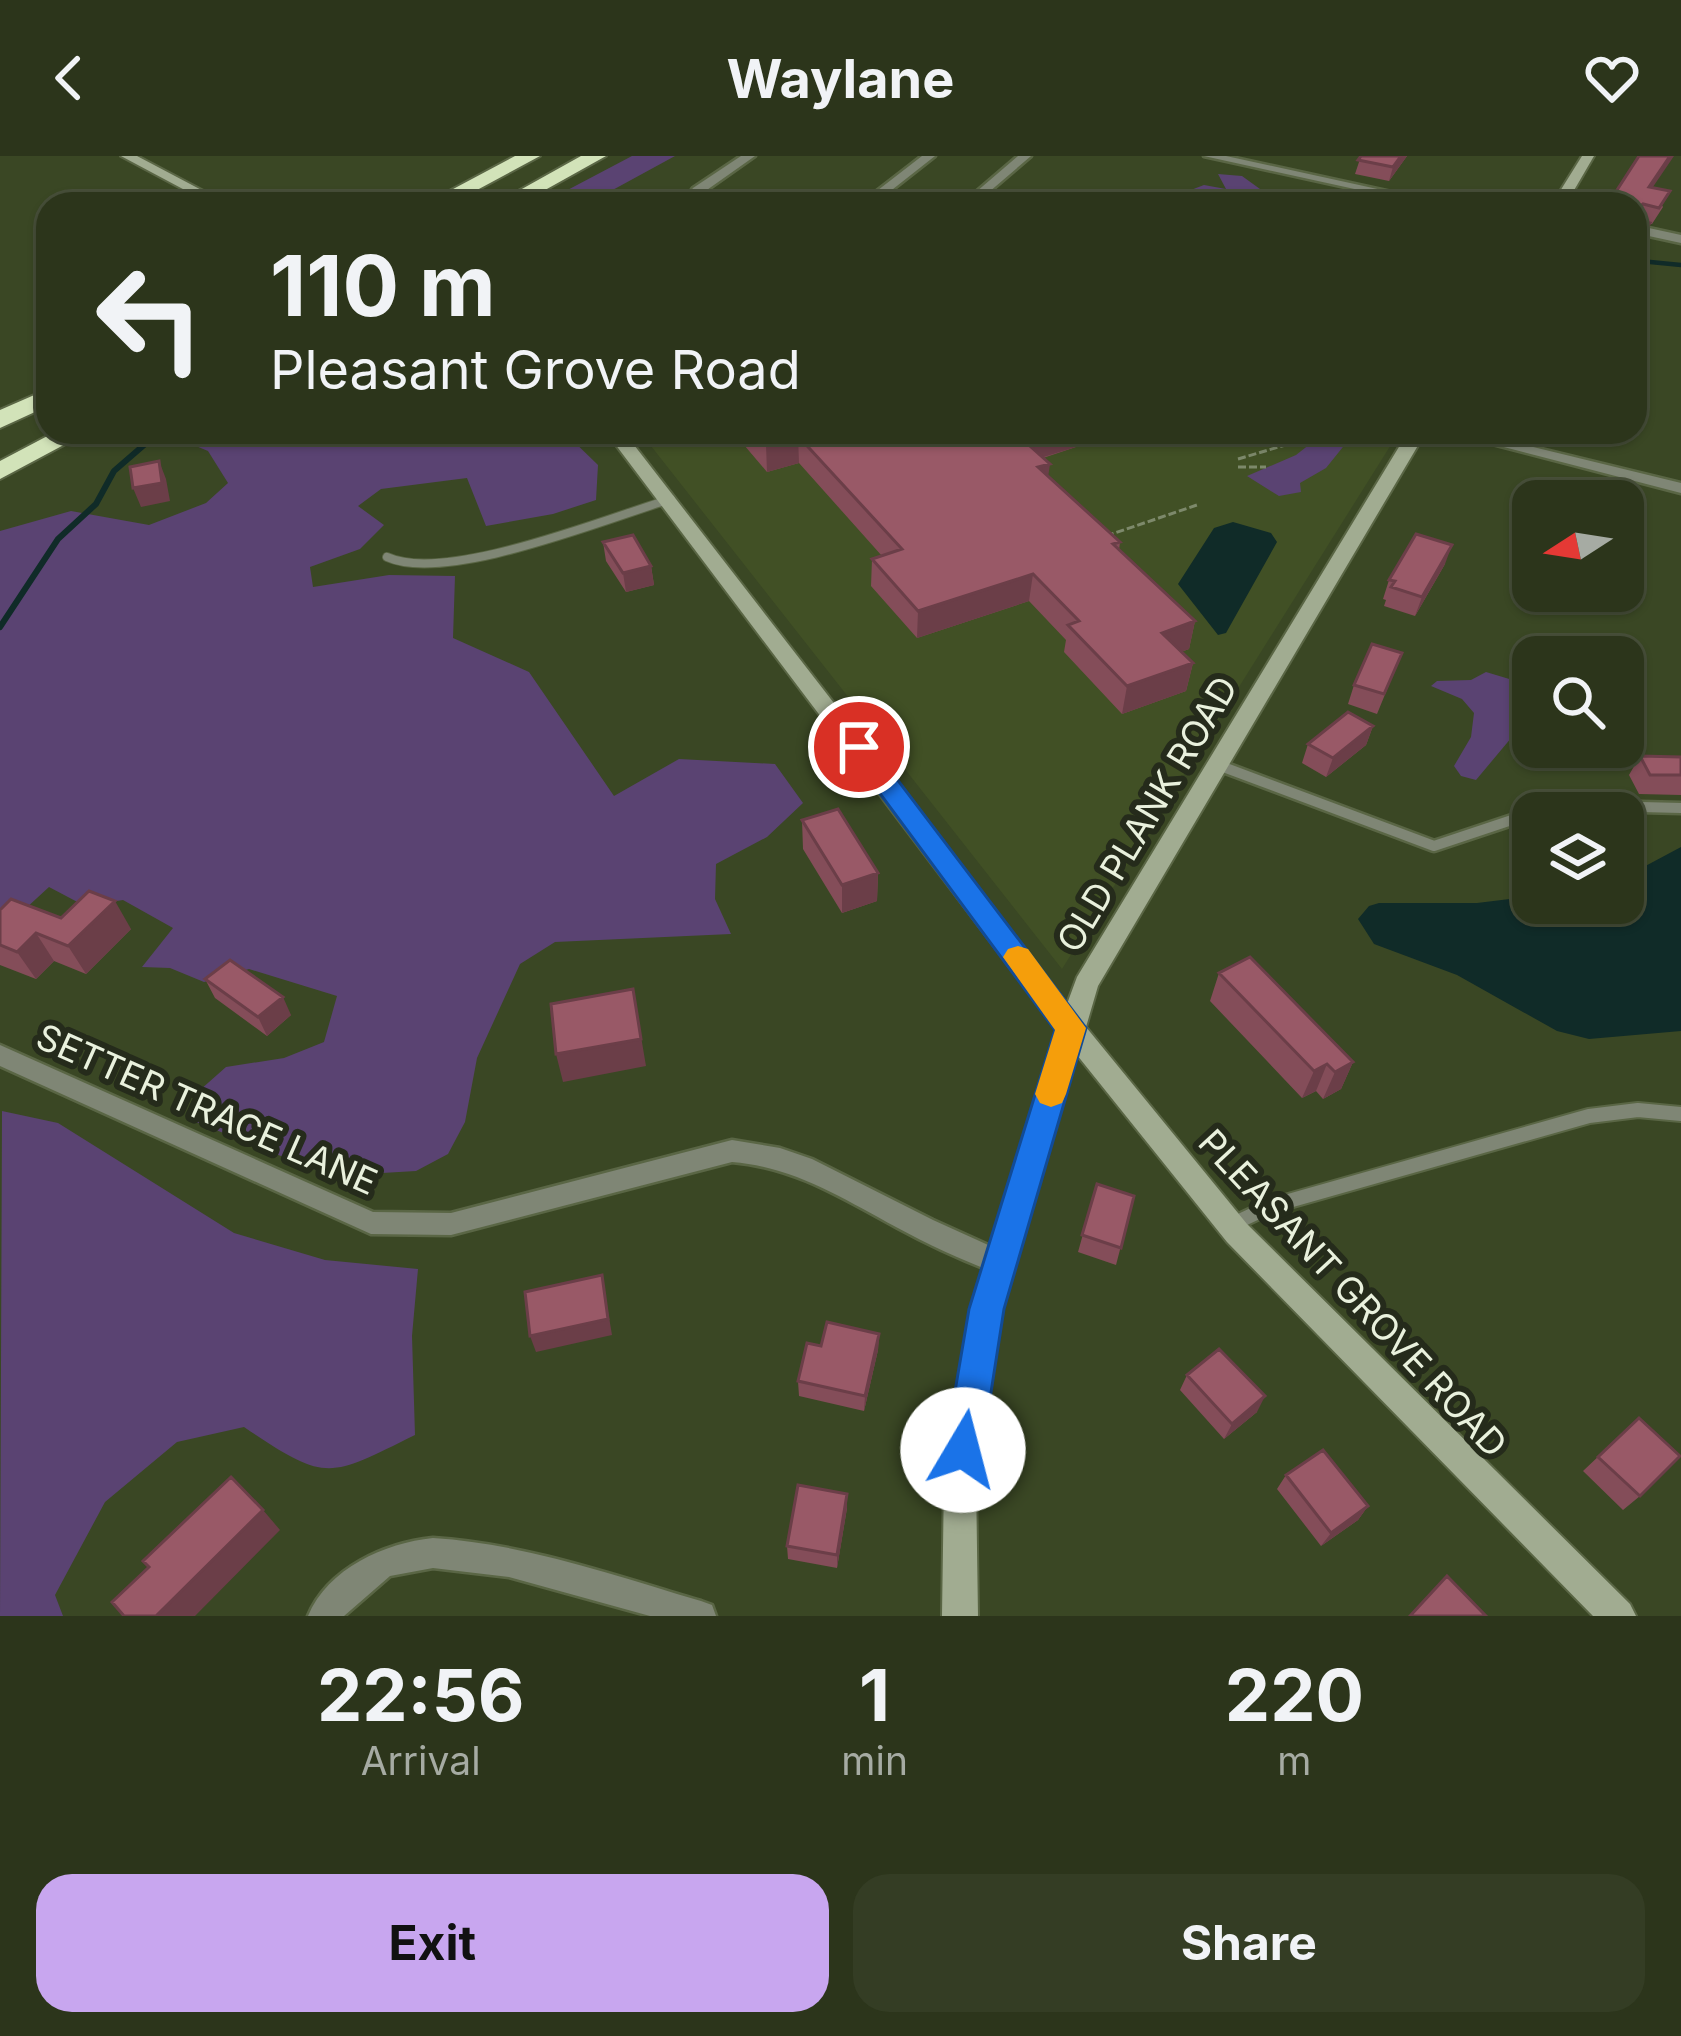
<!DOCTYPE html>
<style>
:root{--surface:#2c351b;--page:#343d24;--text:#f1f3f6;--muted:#a6aba3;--line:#48503a;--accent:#c8a6ef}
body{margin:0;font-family:Inter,sans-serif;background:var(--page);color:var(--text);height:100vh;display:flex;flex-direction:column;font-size:45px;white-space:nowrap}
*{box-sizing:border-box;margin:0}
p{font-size:39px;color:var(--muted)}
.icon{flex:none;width:66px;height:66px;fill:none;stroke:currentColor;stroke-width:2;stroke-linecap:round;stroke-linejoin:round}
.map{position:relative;height:1460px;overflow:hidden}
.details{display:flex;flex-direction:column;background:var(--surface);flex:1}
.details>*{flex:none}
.hud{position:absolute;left:36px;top:36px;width:1611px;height:252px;border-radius:36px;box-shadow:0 3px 9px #0004,0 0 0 3px var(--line);background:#2c351b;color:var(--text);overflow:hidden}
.needle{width:78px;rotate:258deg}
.fabs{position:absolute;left:1512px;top:324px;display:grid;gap:24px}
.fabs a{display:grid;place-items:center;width:132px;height:132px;border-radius:24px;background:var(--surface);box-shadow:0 3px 9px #0004,0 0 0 3px var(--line);font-size:60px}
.pin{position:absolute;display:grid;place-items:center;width:102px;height:102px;color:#fff;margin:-51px;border:6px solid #fff;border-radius:50%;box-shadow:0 3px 12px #0007}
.me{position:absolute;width:132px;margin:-66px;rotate:8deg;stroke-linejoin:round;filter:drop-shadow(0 0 9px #0008)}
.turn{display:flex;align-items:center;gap:42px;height:252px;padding:0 36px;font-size:54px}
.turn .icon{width:156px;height:156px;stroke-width:2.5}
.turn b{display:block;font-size:84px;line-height:102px}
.eta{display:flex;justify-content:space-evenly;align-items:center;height:204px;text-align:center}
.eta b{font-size:72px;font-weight:700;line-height:84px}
.cta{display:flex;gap:24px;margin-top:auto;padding:24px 36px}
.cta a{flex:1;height:138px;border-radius:36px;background:var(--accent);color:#111;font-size:48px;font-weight:700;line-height:138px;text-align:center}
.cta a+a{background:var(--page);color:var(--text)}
header{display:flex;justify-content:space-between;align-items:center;height:156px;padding:0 36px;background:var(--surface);font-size:54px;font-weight:700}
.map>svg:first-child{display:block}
.built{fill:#415025}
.green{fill:#5a4372}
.water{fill:#102b28}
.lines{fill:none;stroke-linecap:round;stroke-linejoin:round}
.stream-far1{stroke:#102b28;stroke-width:4.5}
.stream{stroke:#102b28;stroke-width:6}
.lane-far2-casing{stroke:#5a6645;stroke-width:10}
.lane-far1-casing{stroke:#5a6645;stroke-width:15}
.lane-casing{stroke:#5a6645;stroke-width:18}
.street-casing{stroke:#5a6645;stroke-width:5}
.secondary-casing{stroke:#5a6645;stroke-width:4}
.highway-casing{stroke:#5a6645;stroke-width:4}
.path{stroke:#7d896b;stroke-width:3;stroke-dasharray:8 3;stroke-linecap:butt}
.lane-far2{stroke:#7f8675;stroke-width:8}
.lane-far1{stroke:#7f8675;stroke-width:10}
.lane{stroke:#7f8675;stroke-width:14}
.street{fill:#7f8675;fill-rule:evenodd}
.secondary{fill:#a1ac91;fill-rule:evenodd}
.highway{fill:#d2e3b9;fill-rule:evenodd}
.wall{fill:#844d59}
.shaded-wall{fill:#6b3e48}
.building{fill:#995967;stroke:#6b3e48;stroke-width:3}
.route{fill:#1a73e8;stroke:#114b97;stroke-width:3}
.slow{fill:#f59e0b}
.labels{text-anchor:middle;stroke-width:12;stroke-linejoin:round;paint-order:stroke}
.street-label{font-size:36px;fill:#e9f1dd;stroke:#252b1b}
</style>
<header><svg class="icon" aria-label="back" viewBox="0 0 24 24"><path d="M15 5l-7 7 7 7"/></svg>Waylane<svg class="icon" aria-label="heart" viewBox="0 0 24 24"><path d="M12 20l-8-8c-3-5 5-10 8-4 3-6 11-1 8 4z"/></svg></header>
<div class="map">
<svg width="1681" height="1460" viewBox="0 0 1681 1460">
<rect width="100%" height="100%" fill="#3a4724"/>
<path class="built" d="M 640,276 L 1399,276 L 1062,813 Z"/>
<path class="green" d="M 632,0 L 675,0 L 587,48 L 541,48 Z
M 1218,18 L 1242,20 L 1260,33 L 1242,48 L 1182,48 L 1175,40 L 1204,29 L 1226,33 Z
M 180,276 L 564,276 L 598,309 L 596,344 L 553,358 L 486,370 L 467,322 L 381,333 L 358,350 L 384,369 L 360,393 L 310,411 L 313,431 L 389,419 L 455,420 L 453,482 L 529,516 L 614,640 L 679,603 L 775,608 L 803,647 L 767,681 L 716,708 L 715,743 L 731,778 L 555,786 L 520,808 L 477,902 L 465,966 L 448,998 L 416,1015 L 331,1020 L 196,966 L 200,934 L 226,911 L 284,902 L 324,886 L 337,840 L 249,813 L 204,826 L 170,812 L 142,811 L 173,772 L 123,744 L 85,750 L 49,731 L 0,776 L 0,375 L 71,355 L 149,369 L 206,347 L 228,327 L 208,295 L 174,281 Z
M 1311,276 L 1355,276 L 1326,312 L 1300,327 L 1301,336 L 1279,340 L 1247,320 L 1296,299 L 1310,288 Z
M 1486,516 L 1533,530 L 1533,574 L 1517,575 L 1476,624 L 1461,620 L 1454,610 L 1471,581 L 1474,557 L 1462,543 L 1431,530 L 1437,525 L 1471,524 Z
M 2,955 L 58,967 L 234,1077 L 325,1104 L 418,1113 L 412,1180 L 415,1279 C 328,1322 327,1327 244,1271 L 177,1286 L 105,1346 L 55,1439 L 63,1460 L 0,1460 Z"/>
<path class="water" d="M 1233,366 L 1271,377 L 1277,386 L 1226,477 L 1218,479 L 1178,428 L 1214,372 Z
M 1681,691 L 1681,875 L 1589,883 L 1557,875 L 1457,819 L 1374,788 L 1358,763 L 1369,750 L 1379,747 L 1477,747 L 1533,740 L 1533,747 L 1623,747 L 1623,722 Z"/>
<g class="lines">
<path class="stream-far1" d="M 1640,105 L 1681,109"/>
<path class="stream" d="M 0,471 L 58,383 L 96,348 L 114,315 L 159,276"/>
<defs>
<path id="lane-far2" d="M 387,401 C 446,428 605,363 671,343"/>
<path id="lane-far1" d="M 1218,609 L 1434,690 L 1533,657
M 1534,657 L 1562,649 L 1681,652"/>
<path id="lane" d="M 1233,1068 L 1271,1050 L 1589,960 L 1638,954 L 1681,958"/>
<path id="street" d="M 741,0 L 755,0 L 704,36 L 708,41 L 728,48 L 700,47 L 691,35 L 693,32 Z
M 922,0 L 935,0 L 874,48 L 860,48 Z
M 1018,0 L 1031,0 L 975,48 L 962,48 Z
M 1204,0 L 1226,0 L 1446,48 L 1423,48 Z
M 1635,69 L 1681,79 L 1681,87 L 1635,77 Z
M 1446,276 L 1471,276 L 1681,327 L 1681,337 Z
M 0,889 L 373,1056 L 451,1057 L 732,984 L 780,992 L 812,1003 L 933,1064 L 1008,1098 L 1012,1106 L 1008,1114 L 999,1118 C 964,1105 929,1089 896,1071 C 842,1042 794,1011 732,1006 L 451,1079 L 371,1078 L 0,910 Z
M 433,1382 C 526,1388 613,1419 701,1445 L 712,1449 L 716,1460 L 650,1460 L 509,1421 L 433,1412 L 390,1420 L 344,1460 L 308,1460 C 328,1412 385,1387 433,1382 Z"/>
<path id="secondary" d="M 121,0 L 137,0 L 228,48 L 211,48 Z
M 1582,0 L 1594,0 L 1566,48 L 1552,48 Z
M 606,276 L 624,276 L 1067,848 L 1077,821 L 1408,276 L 1426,276 L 1098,830 L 1086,871 L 1247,1068 L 1630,1448 L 1636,1460 L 1593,1460 L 1227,1086 L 1077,899 L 1001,1153 L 976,1324 L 978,1460 L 942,1460 L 944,1324 L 971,1153 L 1058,875 Z"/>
<path id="highway" d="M 515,0 L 540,0 L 451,48 L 425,48 Z
M 581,0 L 606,0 L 520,48 L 495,48 Z
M 48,233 L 48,250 L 0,272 L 0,254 Z
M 55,276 L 88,276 L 0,323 L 0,305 Z"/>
</defs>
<use href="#lane-far2" class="lane-far2-casing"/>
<use href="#lane-far1" class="lane-far1-casing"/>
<use href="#lane" class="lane-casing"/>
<use href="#street" class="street-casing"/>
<use href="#secondary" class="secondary-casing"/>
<use href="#highway" class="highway-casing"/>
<path class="path" d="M 1238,303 L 1309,282
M 1238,311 L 1266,311
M 1106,380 L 1197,349"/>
<use href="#lane-far2" class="lane-far2"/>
<use href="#lane-far1" class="lane-far1"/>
<use href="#lane" class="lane"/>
<use href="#street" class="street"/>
<use href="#secondary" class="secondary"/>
<use href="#highway" class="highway"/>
</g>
<path class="wall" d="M 1361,0 L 1407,0 L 1389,25 L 1355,18 Z
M 1652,32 L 1663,51 L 1652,68 L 1650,68 L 1635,96 L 1635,48 Z
M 733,276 L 1081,276 L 1079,290 L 1043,302 L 1048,321 L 1120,386 L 1119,394 L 1195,465 L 1189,493 L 1181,496 L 1193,507 L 1186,535 L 1122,558 L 1064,496 L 1066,484 L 1029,445 L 917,482 L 871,430 L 872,403 L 882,400 L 799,307 L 767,316 Z
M 603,386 L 651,410 L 654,429 L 626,436 L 606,405 Z
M 1445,408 L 1415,460 L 1384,450 L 1386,444 L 1383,443 L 1389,424 Z
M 1402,497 L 1377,558 L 1348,548 L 1354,529 Z
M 1373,570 L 1366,589 L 1326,621 L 1302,607 L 1308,588 Z
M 1640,600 L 1681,601 L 1681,639 L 1639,638 L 1629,619 Z
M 802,664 L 878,717 L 877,745 L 842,757 L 803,693 Z
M 0,754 L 61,762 L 131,773 L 86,818 L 54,805 L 36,823 L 0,809 Z
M 1219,817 L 1353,906 L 1341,933 L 1323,943 L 1316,935 L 1302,942 L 1210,845 Z
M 205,823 L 291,859 L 267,880 L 215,842 Z
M 1097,1028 L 1134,1040 L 1116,1109 L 1078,1096 Z
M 879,1178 L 878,1194 L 864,1255 L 799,1240 L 798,1225 Z
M 1187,1219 L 1257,1256 L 1224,1283 L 1180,1234 Z
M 1639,1262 L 1640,1340 L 1623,1354 L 1583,1315 Z
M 1286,1319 L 1368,1350 L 1358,1364 L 1321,1390 L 1277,1333 Z
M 847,1338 L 847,1352 L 837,1412 L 788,1403 L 787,1390 Z"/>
<path class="shaded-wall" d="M 1401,0 L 1407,0 L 1389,25 L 1393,11 Z
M 1670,0 L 1674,0 L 1642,47 L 1649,31 Z
M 1042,276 L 1081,276 L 1079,290 L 1018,309 L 1021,282 Z
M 798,280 L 799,307 L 767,316 L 766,289 Z
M 159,305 L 166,323 L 170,345 L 141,351 L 133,332 Z
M 1050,308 L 1046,335 L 1038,311 Z
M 1452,389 L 1445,408 L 1415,460 L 1422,441 Z
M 651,410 L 654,429 L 626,436 L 623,417 Z
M 1033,418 L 1029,445 L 917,482 L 918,455 Z
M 1195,465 L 1189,493 L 1156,505 L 1162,477 Z
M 1193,507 L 1186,535 L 1122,558 L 1127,530 Z
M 1373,570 L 1366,589 L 1326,621 L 1333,602 Z
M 878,717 L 877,745 L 842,757 L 842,729 Z
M 115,745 L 131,773 L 86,818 L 68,790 Z
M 36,777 L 54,805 L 36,823 L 17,796 Z
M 633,833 L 646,910 L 563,926 L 556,898 Z
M 283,841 L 291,859 L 267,880 L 258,861 Z
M 1353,906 L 1341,933 L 1323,943 L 1335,916 Z
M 1327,908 L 1316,935 L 1302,942 L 1314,915 Z
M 602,1119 L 612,1179 L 536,1196 L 530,1180 Z
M 879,1178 L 878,1194 L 864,1255 L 865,1240 Z
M 1265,1240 L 1257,1256 L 1224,1283 L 1232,1268 Z
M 847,1338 L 847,1352 L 837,1412 L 837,1399 Z
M 1368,1350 L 1358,1364 L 1321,1390 L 1331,1377 Z
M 263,1354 L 280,1374 L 195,1460 L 156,1460 Z"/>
<path class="building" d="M 1361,0 L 1401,0 L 1393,11 L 1358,4 Z
M 1639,0 L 1670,0 L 1649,31 L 1670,35 L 1659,52 L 1643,48 L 1637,53 L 1638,64 L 1650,67 L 1635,90 L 1635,48 L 1608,48 Z
M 754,276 L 1042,276 L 1021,282 L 1050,308 L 1038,311 L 1120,386 L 1113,388 L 1195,465 L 1162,477 L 1193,507 L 1127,530 L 1068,469 L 1079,465 L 1033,418 L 918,455 L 872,403 L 902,393 L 798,280 L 766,289 Z
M 159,305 L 162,327 L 133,332 L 130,311 Z
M 1416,378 L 1452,389 L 1422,441 L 1391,431 L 1395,425 L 1389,424 Z
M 633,379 L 651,410 L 623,417 L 603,386 Z
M 1372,488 L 1402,497 L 1384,538 L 1354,529 Z
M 1348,556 L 1373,570 L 1333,602 L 1308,588 Z
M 1640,600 L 1681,601 L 1681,619 L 1650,619 Z
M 838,653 L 878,717 L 842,729 L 802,664 Z
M 89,735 L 115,745 L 68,790 L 36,777 L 17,796 L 0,789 L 0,754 L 11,743 L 61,762 Z
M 1250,801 L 1353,906 L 1335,916 L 1327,908 L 1314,915 L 1219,817 Z
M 230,804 L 283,841 L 258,861 L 205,823 Z
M 633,833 L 641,883 L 556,898 L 551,848 Z
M 1097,1028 L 1134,1040 L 1121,1092 L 1082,1079 Z
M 602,1119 L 608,1163 L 530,1180 L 525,1136 Z
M 827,1166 L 879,1178 L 865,1240 L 798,1225 L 807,1187 L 821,1190 Z
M 1219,1193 L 1265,1240 L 1232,1268 L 1187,1219 Z
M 1639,1262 L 1680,1300 L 1640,1340 L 1598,1301 Z
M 1323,1294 L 1368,1350 L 1331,1377 L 1286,1319 Z
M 231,1321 L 263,1354 L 156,1460 L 124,1460 L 112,1446 L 149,1411 L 143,1405 Z
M 798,1329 L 847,1338 L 837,1399 L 787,1390 Z
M 1447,1420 L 1486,1460 L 1410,1460 Z"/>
<path class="route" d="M 859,583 L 868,585 L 1086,872 L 1004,1153 L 982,1294 L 976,1307 L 963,1312 L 950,1307 L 945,1294 L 969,1153 L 1055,874 L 850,597 L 847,591 Z"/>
<path class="slow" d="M 1018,790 L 1028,793 L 1086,872 L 1066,938 L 1062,947 L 1051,951 L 1040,947 L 1035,938 L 1055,874 L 1003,801 L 1008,793 Z"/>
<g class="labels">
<g class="street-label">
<text transform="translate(1147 658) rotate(-59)" y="13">OLD PLANK ROAD</text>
<text transform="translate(207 953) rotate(24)" y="13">SETTER TRACE LANE</text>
<text transform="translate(1353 1137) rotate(47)" y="13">PLEASANT GROVE ROAD</text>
</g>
</g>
</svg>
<div class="fabs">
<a><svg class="needle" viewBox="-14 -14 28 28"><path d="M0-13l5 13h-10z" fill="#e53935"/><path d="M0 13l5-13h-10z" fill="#a6aba3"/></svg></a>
<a><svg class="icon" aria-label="search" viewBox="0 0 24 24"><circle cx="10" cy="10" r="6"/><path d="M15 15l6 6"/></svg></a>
<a><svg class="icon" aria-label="layers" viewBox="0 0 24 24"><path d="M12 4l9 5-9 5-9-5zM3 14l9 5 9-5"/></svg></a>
</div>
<div class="pin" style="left:859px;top:591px;background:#d93025"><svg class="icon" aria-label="arrive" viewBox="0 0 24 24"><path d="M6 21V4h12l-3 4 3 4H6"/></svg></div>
<svg class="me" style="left:963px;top:1294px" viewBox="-20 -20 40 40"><circle r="19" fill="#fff"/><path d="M0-13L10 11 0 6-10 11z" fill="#1a73e8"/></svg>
<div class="hud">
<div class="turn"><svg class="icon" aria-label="left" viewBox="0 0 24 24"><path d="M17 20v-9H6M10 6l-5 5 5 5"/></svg><div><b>110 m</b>Pleasant Grove Road</div></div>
</div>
</div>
<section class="details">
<div class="eta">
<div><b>22:56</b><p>Arrival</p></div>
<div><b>1</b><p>min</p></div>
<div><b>220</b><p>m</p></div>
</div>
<div class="cta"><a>Exit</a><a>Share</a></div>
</section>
